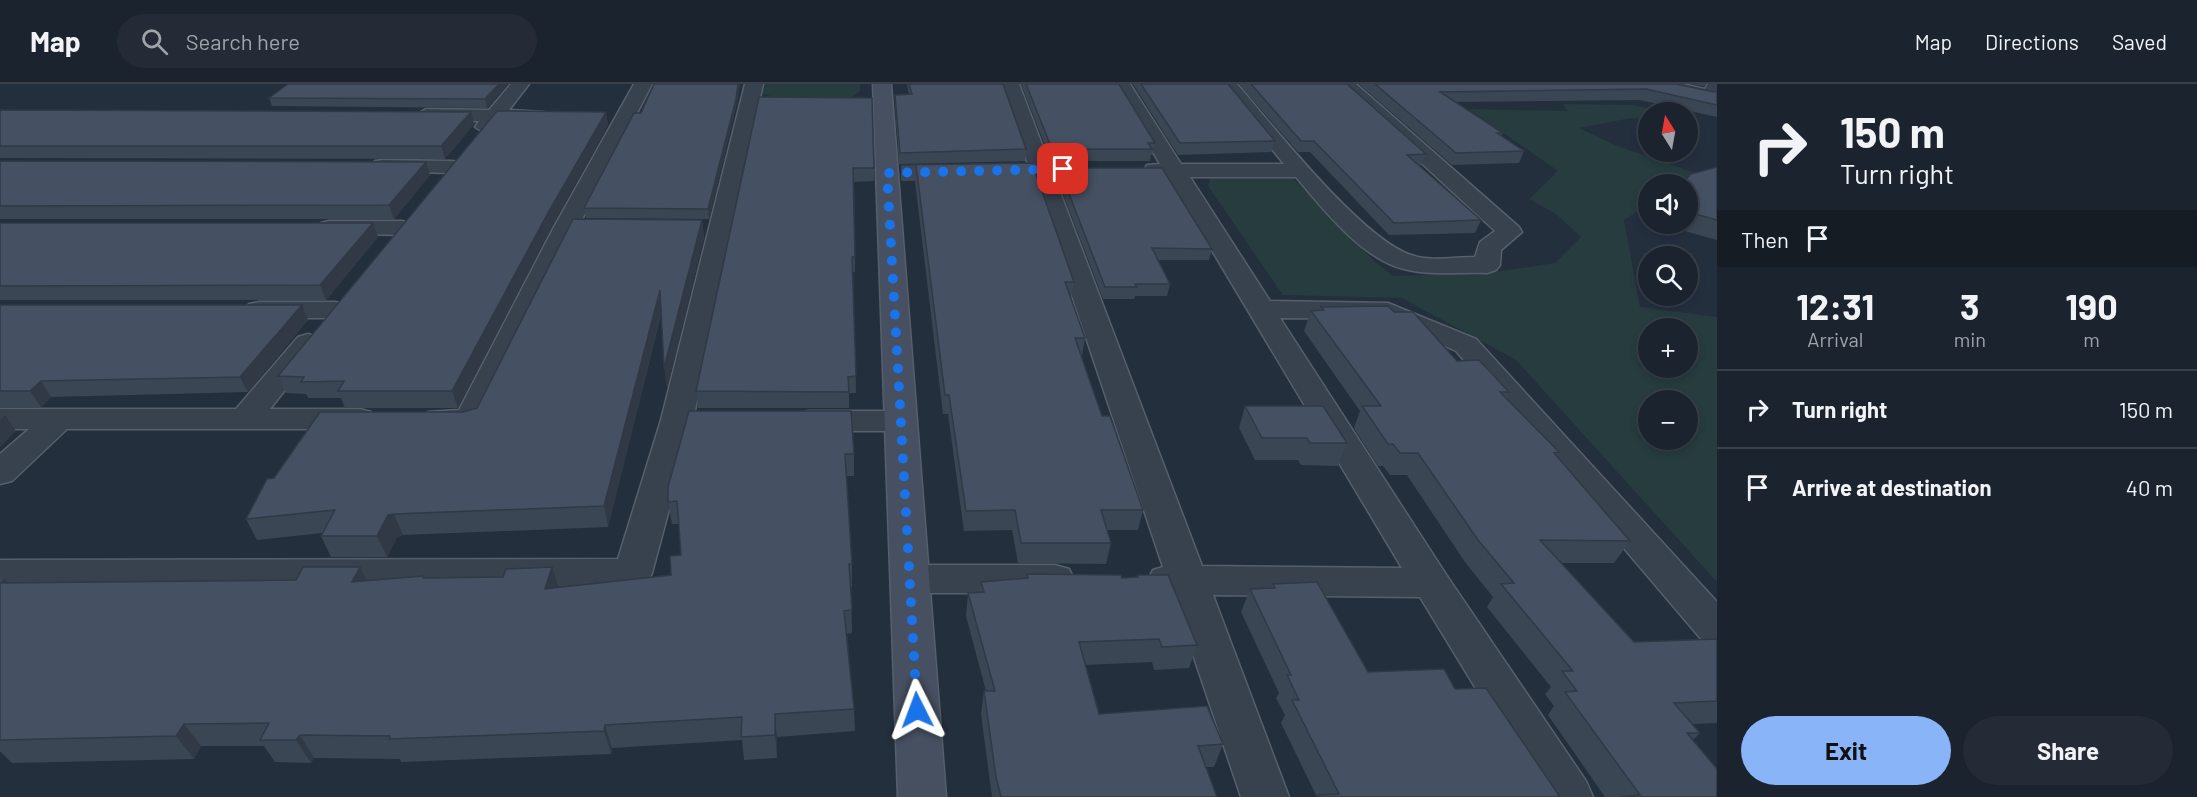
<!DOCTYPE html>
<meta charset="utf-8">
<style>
:root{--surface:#1b232e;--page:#242b36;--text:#f1f3f6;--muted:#a0a4aa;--line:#39404a;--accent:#8ab4f8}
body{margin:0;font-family:Barlow,sans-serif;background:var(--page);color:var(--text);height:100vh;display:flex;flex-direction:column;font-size:22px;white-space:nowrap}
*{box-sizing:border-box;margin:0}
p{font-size:20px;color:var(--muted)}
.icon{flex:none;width:33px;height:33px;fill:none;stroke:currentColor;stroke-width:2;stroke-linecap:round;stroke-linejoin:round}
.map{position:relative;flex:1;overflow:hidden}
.details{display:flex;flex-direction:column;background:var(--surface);width:480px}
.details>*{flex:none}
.hud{background:#1b232e;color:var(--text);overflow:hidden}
.needle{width:39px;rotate:349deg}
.buttons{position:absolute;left:1638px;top:18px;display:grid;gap:12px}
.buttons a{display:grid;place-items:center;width:60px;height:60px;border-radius:50%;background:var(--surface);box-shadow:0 3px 9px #0003,0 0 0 2px var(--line);font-size:30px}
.pin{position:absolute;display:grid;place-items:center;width:51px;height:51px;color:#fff;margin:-26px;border-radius:12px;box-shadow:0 3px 9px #0006}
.me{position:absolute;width:66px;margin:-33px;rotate:357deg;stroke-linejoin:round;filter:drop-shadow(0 0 4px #0008)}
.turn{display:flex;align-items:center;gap:21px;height:126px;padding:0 24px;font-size:27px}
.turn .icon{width:78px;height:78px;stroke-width:2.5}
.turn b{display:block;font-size:42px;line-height:51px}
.then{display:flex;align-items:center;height:57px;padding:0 24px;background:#0003;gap:12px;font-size:22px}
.eta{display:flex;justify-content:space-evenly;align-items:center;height:102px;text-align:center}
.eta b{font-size:36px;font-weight:700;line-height:42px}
.action{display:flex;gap:12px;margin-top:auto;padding:12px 24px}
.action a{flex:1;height:69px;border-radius:36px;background:var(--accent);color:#111;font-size:24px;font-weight:700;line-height:69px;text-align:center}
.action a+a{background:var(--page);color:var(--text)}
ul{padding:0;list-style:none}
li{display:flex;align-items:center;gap:18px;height:78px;padding:0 24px;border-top:2px solid var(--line)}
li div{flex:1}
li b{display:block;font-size:22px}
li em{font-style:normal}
header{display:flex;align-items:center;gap:36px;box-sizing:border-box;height:84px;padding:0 30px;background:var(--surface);border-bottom:2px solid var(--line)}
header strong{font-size:28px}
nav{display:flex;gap:33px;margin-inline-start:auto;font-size:21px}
.search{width:420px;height:54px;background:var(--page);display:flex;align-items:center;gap:15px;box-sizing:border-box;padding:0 21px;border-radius:33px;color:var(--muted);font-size:22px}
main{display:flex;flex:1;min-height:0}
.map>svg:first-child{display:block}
.green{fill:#263c3f;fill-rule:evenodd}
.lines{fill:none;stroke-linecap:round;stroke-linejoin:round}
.street-casing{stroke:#565f6c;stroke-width:3}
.secondary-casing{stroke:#565f6c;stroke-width:3}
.street{fill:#38414e;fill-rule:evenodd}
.secondary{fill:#465061;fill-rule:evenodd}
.wall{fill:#3b4654}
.shaded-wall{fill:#303945}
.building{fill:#455162;stroke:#303945;stroke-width:1.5}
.route{stroke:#1a73e8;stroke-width:10;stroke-dasharray:0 18}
</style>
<header>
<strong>Map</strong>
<div class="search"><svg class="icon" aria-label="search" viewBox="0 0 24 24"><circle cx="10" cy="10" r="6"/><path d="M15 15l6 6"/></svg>Search here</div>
<nav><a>Map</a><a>Directions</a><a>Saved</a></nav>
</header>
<main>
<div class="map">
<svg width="1717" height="713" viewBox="0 0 1717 713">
<rect width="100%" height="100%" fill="#242f3e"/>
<path class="green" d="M 765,0 L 860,0 L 860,7 L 851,13 L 773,13 L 762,9 Z
M 1563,20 L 1633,21 L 1668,28 L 1648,28 L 1648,35 L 1631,34 L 1579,44 L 1615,61 L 1695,89 L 1678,100 L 1648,100 L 1648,120 L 1624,136 L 1640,223 L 1717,233 L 1717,498 L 1516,276 L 1402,214 L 1283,211 L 1208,102 L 1211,91 L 1290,91 L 1374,177 L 1393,192 L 1488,189 L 1555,179 L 1581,153 L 1556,130 L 1529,115 L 1558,87 L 1469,25 L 1568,27 ZM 1648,244 L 1688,244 L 1688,284 L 1648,284 ZM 1648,316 L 1688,316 L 1688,356 L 1648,356 Z"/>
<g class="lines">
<defs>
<path id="street" d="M 511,0 L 529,0 L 509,26 L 544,28 L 547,32 L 544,36 L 500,37 L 492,47 L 485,49 L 475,43 L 479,37 L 426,37 L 416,31 L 426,25 L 489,26 Z
M 634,0 L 652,0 L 578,143 L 486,336 L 481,343 L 470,346 L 428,342 L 423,335 L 428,328 L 459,326 L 554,143 Z
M 745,0 L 763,0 L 693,336 L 652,489 L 647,499 L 633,503 L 0,504 L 0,476 L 618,475 L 661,336 Z
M 1001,0 L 1019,0 L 1202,482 L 1402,484 L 1168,93 L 1147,91 L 1144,86 L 1147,81 L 1160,80 L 1112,0 L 1130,0 L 1181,80 L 1284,80 L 1219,0 L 1237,0 C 1274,43 1361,154 1411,171 C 1430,178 1455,173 1475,173 L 1480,158 L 1495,147 L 1336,0 L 1356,0 L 1519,143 L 1522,148 L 1501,166 L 1500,181 L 1496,186 L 1487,189 C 1459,188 1431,192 1404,185 C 1363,176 1322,124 1296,93 L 1190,93 L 1270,217 L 1388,219 L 1476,255 L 1717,518 L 1717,561 L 1702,556 L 1456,267 L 1384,235 L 1280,234 L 1445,489 L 1586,697 L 1593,713 L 1542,713 L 1420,513 L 1213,511 L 1289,713 L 1241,713 L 1173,511 L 1153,506 L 1148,496 L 1153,486 L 1163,483 Z
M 1647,0 L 1682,0 L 1705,5 L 1708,0 L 1717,0 L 1717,13 L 1709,16 L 1650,4 Z
M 383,76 L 452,77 L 460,78 L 463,83 L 460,88 L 452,89 L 375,87 L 372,82 L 375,77 Z
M 329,137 L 402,137 L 410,139 L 414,144 L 410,149 L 402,151 L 321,149 L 317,144 L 321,139 Z
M 259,218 L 335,218 L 345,220 L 349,226 L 345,232 L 335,234 L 259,234 L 249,232 L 245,226 L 249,220 Z
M 308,250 L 318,253 L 322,259 L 270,325 L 360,325 L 371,328 L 376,335 L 371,342 L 360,345 L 67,345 L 12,397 L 0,400 L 0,370 L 29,345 L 0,345 L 0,325 L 236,325 L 298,253 Z
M 808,327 L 901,327 L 912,330 L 917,337 L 912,344 L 901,347 L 808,347 L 797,344 L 792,337 L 797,330 Z
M 910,481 L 1055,481 L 1069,485 L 1074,495 L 1069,505 L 1055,509 L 910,509 L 896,505 L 891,495 L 896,485 Z"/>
<path id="secondary" d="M 873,0 L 891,0 L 946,713 L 898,713 Z"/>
</defs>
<use href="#street" class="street-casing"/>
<use href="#secondary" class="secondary-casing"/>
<use href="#street" class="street"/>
<use href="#secondary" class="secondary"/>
</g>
<path class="wall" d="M 508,0 L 487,24 L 272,22 L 269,14 Z
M 654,0 L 740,0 L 736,23 L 709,135 L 586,134 L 584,124 L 641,29 Z
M 907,0 L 1003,0 L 1026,65 L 1025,77 L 899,80 L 895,21 L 895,11 L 909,10 Z
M 1021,0 L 1119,0 L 1155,59 L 1152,71 L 1151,71 L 1150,77 L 1051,77 Z
M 1133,0 L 1228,0 L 1275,57 L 1271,68 L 1178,71 Z
M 1239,0 L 1347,0 L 1426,70 L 1421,82 L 1419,82 L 1481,136 L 1475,149 L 1389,151 L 1310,68 L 1298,68 Z
M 1359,0 L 1676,0 L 1714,8 L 1717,7 L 1717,33 L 1640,16 L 1455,18 L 1503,49 L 1501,52 L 1524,67 L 1519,79 L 1452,81 Z
M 1692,0 L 1706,0 L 1704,2 Z
M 759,13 L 874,84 L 874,97 L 854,98 L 855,188 L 853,188 L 856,309 L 849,309 L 849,324 L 698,324 L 696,307 Z
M 0,26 L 471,28 L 474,40 L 445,75 L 0,74 Z
M 606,28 L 608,41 L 552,142 L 458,324 L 345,324 L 341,314 L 308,314 L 306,310 L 286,309 L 278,292 Z
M 0,77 L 426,78 L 430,91 L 394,135 L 0,135 Z
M 1032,79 L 1074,198 L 1071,214 L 1085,254 L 1082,272 L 1081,272 L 1102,332 L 1143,426 L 1138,446 L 1107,446 L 1111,459 L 1106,480 L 1018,479 L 1012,446 L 964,447 L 948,330 L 943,330 L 915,97 L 901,97 L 901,81 Z
M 1717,83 L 1717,156 L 1663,141 L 1664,140 L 1688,140 L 1688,100 Z
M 1059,84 L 1212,165 L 1209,176 L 1158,176 L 1170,200 L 1167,212 L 1135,212 L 1134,215 L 1103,215 L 1057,94 Z
M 702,136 L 704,153 L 667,304 L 661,231 L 608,443 L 403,451 L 397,453 L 387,473 L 331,473 L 321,452 L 322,449 L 257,456 L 246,435 L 274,394 L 477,324 Z
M 0,139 L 373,139 L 378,153 L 326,216 L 0,216 Z
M 0,221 L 308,236 L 248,308 L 51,313 L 41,323 L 0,323 Z
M 1321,223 L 1394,228 L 1457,277 L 1509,308 L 1506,314 L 1559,368 L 1557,372 L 1630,457 L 1614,479 L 1561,479 L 1634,558 L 1717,555 L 1717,639 L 1692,640 L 1700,649 L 1693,656 L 1717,713 L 1605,713 L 1548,631 L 1554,622 L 1545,610 L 1551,603 L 1487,523 L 1493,513 L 1465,478 L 1407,391 L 1390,391 L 1383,382 L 1378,382 L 1354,344 L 1360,327 L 1304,247 L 1311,227 L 1320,227 Z
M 1245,322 L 1347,359 L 1338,382 L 1301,381 L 1298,376 L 1255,376 L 1239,344 Z
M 689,327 L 854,370 L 854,392 L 846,392 L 852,480 L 852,503 L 851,503 L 852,549 L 847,550 L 854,625 L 855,647 L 777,653 L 777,674 L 744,676 L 742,656 L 612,664 L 611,670 L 401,678 L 400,675 L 314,674 L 311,679 L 275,678 L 264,662 L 201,662 L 194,675 L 12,679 L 1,668 L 0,668 L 0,494 L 4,494 L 8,499 L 367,497 L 423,492 L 424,494 L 503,493 L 552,483 L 558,504 L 671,491 L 681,471 L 679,440 L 672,440 L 668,418 Z
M 1027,490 L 1122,494 L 1136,494 L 1137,491 L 1197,561 L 1189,584 L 1154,586 L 1152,578 L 1085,581 L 1099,630 L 1223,660 L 1214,683 L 1206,683 L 1217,713 L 992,713 L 981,630 L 984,607 L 986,607 L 966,532 L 968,509 L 980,509 L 981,498 L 1026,494 Z
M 1273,500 L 1368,588 L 1455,605 L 1560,713 L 1317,713 L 1281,639 L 1285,631 L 1276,614 L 1279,609 L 1241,528 L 1250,505 L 1271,505 Z"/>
<path class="shaded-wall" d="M 499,0 L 508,0 L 487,24 L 485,15 Z
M 738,0 L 740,0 L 736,23 L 709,135 L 708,125 Z
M 471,28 L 474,40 L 445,75 L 441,62 Z
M 606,28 L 608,41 L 552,142 L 458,324 L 452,307 L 549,127 Z
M 426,78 L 430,91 L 394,135 L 389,121 Z
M 702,136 L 704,153 L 667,304 L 664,284 Z
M 373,139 L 378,153 L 326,216 L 320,201 Z
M 660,206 L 662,225 L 608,443 L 604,422 Z
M 302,221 L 308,236 L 248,308 L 240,293 Z
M 41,297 L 51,313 L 41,323 L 30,307 Z
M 5,331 L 16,347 L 0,363 L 0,336 Z
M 394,430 L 403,451 L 397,453 L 387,473 L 377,452 L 388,431 Z
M 360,483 L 371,506 L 352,498 Z
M 552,483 L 559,505 L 545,505 Z
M 4,494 L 23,517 L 0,500 Z
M 775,630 L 777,653 L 777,674 L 775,651 Z
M 184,640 L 201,662 L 194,675 L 176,652 Z
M 605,641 L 612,664 L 611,670 L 604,647 Z
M 300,651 L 314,674 L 311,679 L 296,656 Z"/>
<path class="building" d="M 288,0 L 499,0 L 485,15 L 269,14 Z
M 654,0 L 738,0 L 736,15 L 708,125 L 584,124 L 634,29 L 641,29 Z
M 909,0 L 1003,0 L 1026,65 L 900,69 L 895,11 L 912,10 Z
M 1026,0 L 1119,0 L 1155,59 L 1148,59 L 1152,65 L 1052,65 Z
M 1141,0 L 1228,0 L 1275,57 L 1180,59 Z
M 1251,0 L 1347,0 L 1426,70 L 1407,71 L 1481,136 L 1394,139 L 1314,57 L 1301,57 Z
M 1375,0 L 1676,0 L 1714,8 L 1717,7 L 1717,21 L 1646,5 L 1440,8 L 1503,49 L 1497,49 L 1524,67 L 1456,69 Z
M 759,13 L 872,14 L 874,84 L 853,84 L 855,173 L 852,173 L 856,292 L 848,293 L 849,308 L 696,307 Z
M 0,26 L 471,28 L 441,62 L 0,62 Z
M 497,27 L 606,28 L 549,127 L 452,307 L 338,307 L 344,297 L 301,298 L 304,293 L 278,292 Z
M 0,77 L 426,78 L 389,121 L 0,122 Z
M 1032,79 L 1074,198 L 1065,198 L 1085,254 L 1075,254 L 1102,332 L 1110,332 L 1143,426 L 1101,426 L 1111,459 L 1021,459 L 1015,426 L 966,427 L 949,311 L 945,311 L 916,81 L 901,81 Z
M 1717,83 L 1717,136 L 1688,128 L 1688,100 L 1682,100 L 1691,90 Z
M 1059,84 L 1162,84 L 1212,165 L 1152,164 L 1170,200 L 1135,200 L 1137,203 L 1105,203 Z
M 573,135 L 702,136 L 664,284 L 660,206 L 604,422 L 394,430 L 388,431 L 377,452 L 321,452 L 335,426 L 246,435 L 267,395 L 274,394 L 320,328 L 463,328 L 477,324 Z
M 0,139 L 373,139 L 320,201 L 0,202 Z
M 0,221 L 302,221 L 240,293 L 41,297 L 30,307 L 0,307 Z
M 1388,222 L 1394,228 L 1413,228 L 1457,277 L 1479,276 L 1509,308 L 1500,308 L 1559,368 L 1554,369 L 1630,457 L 1540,456 L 1634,558 L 1717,555 L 1717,617 L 1674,619 L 1700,649 L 1687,649 L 1717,685 L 1717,713 L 1620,713 L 1640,711 L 1565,608 L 1577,607 L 1562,587 L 1573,587 L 1501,500 L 1514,499 L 1478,456 L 1418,369 L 1400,369 L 1393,360 L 1388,360 L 1362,322 L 1381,322 L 1311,227 L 1324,226 L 1321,223 Z
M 1245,322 L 1323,322 L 1347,359 L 1310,359 L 1307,354 L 1262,354 Z
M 689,327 L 851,327 L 854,370 L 845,370 L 852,480 L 849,480 L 852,526 L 844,527 L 854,625 L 775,630 L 775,651 L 741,653 L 742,633 L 605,641 L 604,647 L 389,655 L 390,652 L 300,651 L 296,656 L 260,656 L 269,639 L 184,640 L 176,652 L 0,656 L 0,499 L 296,496 L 303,483 L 360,483 L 352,498 L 423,492 L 423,494 L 503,493 L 506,485 L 552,483 L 545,505 L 671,491 L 670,472 L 681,471 L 677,417 L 668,418 L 668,403 Z
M 1027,490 L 1121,491 L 1122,494 L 1138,493 L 1137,491 L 1168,491 L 1197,561 L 1162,563 L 1159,555 L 1079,558 L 1099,630 L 1207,622 L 1223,660 L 1198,662 L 1217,713 L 1001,713 L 996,693 L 984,607 L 995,607 L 968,509 L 984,508 L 981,498 L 1028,494 Z
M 1317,498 L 1368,588 L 1444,585 L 1455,605 L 1486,604 L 1560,713 L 1319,713 L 1318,711 L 1339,710 L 1292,616 L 1299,616 L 1287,591 L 1291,591 L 1250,505 L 1275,504 L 1273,500 Z"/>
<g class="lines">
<path class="route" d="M 917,626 L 887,89 L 1063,85"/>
</g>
</svg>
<div class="buttons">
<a><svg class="needle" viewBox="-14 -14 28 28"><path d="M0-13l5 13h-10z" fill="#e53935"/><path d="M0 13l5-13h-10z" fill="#a0a4aa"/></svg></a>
<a><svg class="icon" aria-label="sound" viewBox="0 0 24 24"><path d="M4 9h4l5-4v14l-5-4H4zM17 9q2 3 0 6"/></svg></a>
<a><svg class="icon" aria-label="search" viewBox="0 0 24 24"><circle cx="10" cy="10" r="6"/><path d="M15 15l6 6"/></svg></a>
<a>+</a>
<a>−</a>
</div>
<div class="pin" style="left:1063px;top:85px;background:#d93025"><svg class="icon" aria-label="arrive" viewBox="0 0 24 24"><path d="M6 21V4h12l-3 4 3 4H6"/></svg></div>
<svg class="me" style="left:917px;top:626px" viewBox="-20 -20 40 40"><path d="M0-17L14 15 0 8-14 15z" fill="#1a73e8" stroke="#fff" stroke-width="4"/></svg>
</div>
<section class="details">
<div class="hud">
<div class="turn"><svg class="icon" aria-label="right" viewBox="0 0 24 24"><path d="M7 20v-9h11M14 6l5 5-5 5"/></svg><div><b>150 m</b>Turn right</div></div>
<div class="then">Then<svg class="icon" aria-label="arrive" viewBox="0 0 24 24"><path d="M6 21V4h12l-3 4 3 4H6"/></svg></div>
</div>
<div class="eta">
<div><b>12:31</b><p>Arrival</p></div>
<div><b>3</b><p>min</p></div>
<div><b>190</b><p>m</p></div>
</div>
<ul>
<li><svg class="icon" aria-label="right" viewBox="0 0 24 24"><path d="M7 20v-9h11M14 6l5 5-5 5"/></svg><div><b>Turn right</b></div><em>150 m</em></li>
<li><svg class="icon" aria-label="arrive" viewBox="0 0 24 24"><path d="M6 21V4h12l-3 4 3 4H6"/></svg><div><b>Arrive at destination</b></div><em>40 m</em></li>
</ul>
<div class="action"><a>Exit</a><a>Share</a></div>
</section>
</main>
